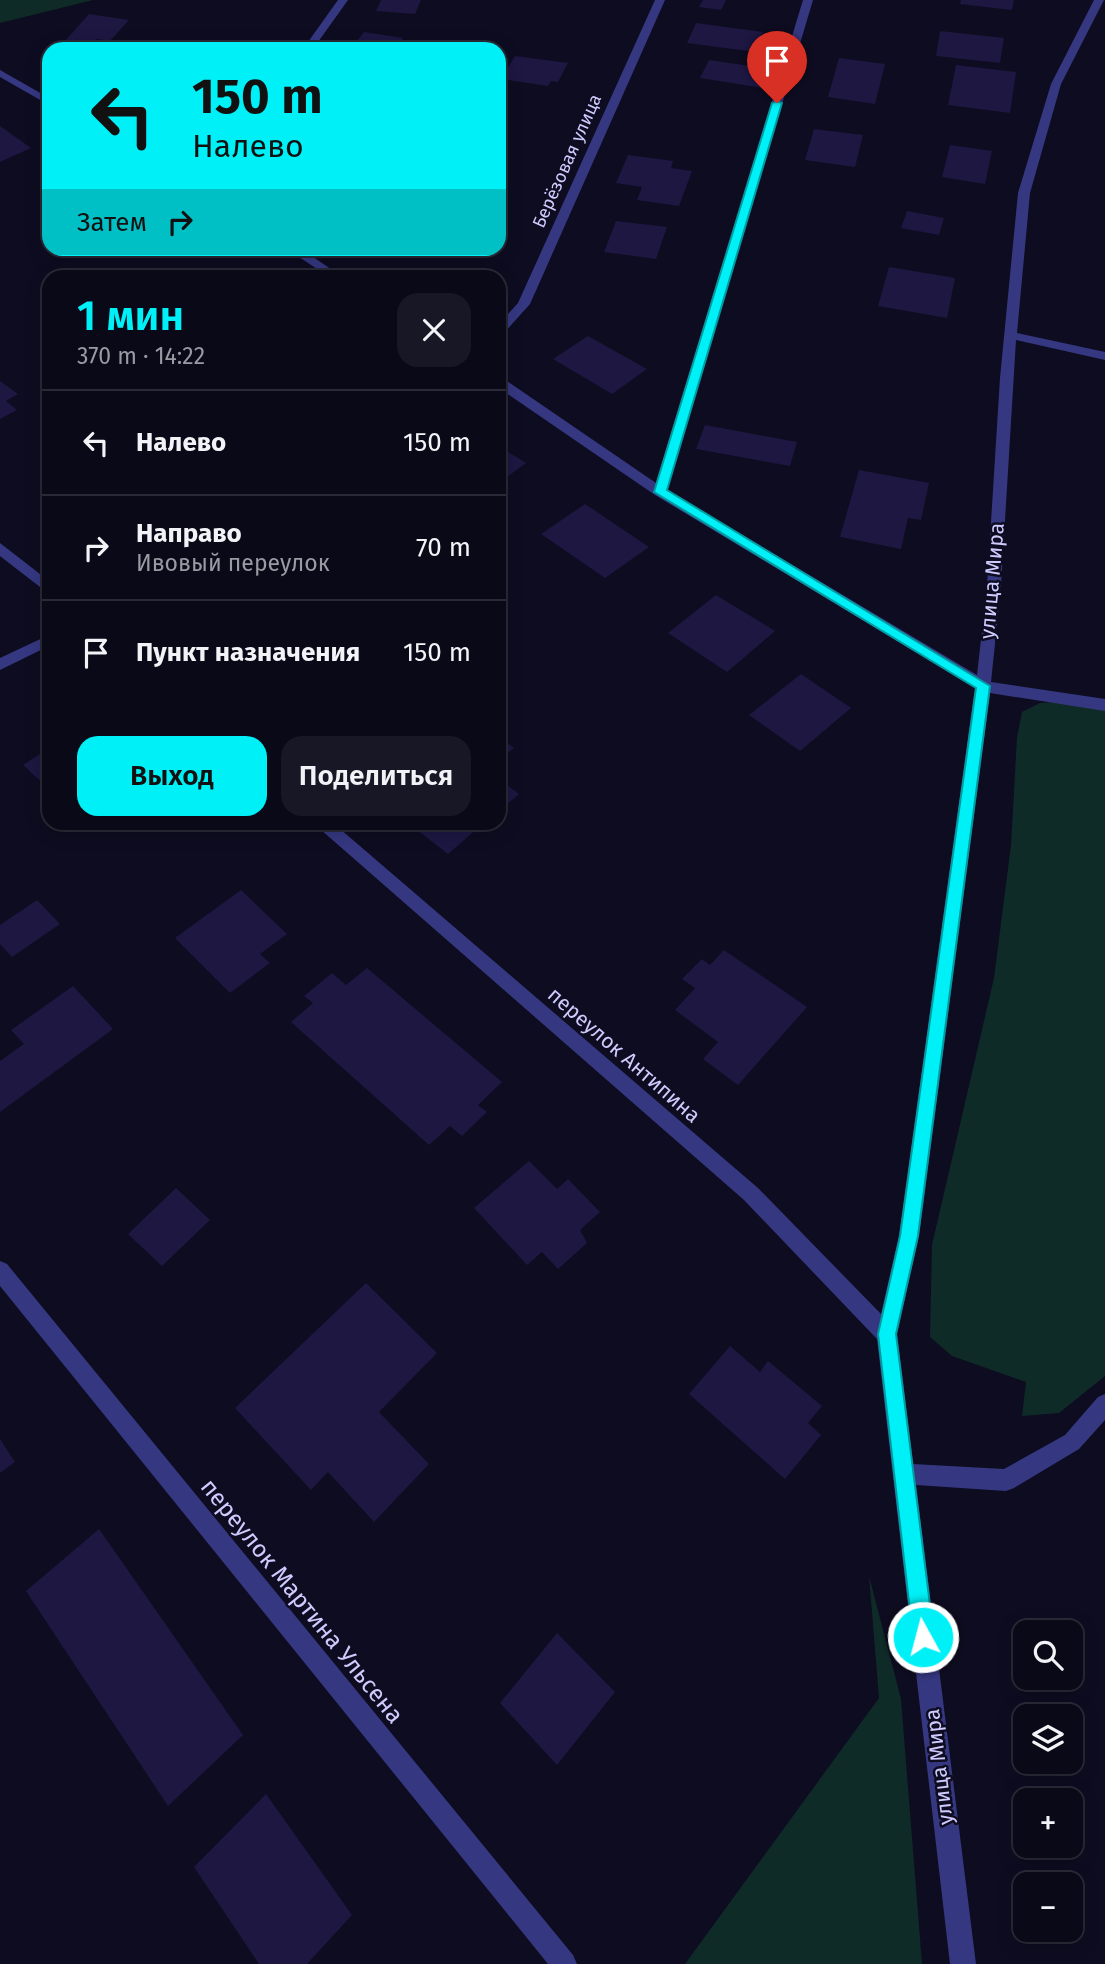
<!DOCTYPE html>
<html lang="ru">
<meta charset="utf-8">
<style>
:root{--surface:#0a0918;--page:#181725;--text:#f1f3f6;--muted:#999aa2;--line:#2a2a37;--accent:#00f0f7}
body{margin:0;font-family:"Fira Sans",sans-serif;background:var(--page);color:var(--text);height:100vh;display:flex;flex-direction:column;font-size:26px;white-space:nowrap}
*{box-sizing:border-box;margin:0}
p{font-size:23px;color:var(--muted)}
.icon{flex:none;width:38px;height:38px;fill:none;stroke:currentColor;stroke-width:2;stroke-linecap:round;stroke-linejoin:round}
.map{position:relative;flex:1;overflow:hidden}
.sheet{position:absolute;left:42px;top:270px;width:464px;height:560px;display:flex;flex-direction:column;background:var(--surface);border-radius:21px;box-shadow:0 4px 18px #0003,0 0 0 2px var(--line)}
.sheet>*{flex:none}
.guide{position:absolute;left:42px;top:42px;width:464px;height:214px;border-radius:21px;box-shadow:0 4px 18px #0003,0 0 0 2px var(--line);background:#00f0f7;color:#111;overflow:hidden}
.fabs{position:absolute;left:1013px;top:1620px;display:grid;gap:14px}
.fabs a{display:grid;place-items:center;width:70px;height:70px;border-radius:14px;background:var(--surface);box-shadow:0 4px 18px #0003,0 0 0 2px var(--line);font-size:35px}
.pin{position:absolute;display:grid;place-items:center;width:60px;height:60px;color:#fff;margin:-72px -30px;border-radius:50% 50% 50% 0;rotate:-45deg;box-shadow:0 0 7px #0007}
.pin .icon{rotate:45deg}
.me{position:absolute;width:77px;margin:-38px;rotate:353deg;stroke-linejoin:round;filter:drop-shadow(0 0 5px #0008)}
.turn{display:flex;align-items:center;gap:24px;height:147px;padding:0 35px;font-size:32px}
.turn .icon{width:91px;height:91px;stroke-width:2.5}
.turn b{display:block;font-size:49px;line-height:60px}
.then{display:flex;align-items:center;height:66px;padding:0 35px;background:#0003;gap:14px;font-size:26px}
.round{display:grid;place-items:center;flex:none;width:74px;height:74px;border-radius:21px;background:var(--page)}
.head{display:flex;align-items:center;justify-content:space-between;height:119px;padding:0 35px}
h1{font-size:42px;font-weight:600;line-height:52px;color:var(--accent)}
.button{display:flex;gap:14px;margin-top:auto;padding:14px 35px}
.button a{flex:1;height:80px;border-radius:21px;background:var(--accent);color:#111;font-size:28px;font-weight:600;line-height:80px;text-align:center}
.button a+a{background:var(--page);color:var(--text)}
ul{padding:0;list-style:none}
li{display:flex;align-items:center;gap:21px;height:105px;padding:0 35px;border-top:2px solid var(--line)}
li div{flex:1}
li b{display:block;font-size:26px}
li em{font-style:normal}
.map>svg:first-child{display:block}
.green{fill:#0f2b28}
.building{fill:#1d1742}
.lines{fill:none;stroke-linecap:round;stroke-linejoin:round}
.minor{fill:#353881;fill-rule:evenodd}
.route{fill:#00f0f7;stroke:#009ca1;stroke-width:2}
.labels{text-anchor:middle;stroke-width:5;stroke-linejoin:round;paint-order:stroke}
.far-street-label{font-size:18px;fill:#ceccff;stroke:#0e0c20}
.street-label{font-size:21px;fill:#ceccff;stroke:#0e0c20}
.near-street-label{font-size:24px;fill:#ceccff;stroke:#0e0c20}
</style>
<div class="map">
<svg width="1105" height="1964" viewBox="0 0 1105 1964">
<rect width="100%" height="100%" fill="#0e0c20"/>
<path class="green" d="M 0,0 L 93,0 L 0,23 Z
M 1073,701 L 1105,709 L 1105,1376 L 1059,1413 L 1022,1416 L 1026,1382 L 952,1356 L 930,1337 L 932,1245 L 994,978 L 1011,845 L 1017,738 L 1022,712 L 1040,703 Z
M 869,1576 L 901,1699 L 922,1964 L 685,1964 L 879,1698 Z"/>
<path class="building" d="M 381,0 L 421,0 L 415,14 L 376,11 Z
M 703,0 L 726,0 L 721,10 L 699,7 Z
M 961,0 L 1014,0 L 1012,10 L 960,4 Z
M 89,14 L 129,20 L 110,41 L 97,39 L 92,44 L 65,41 Z
M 696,23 L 763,32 L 756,52 L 687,43 Z
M 940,31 L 1004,38 L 1000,63 L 936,56 Z
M 364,32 L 403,38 L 395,49 L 351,49 Z
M 515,56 L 568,63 L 558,82 L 551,81 L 548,86 L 501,79 Z
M 839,58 L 885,64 L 875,104 L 828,97 Z
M 709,60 L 771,69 L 763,88 L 700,78 Z
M 956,65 L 1016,72 L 1010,113 L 948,105 Z
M 0,126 L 31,148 L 0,162 Z
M 814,129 L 863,135 L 855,167 L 805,160 Z
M 950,145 L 992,151 L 985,184 L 942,177 Z
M 628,155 L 673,161 L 671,168 L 692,171 L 679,206 L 637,200 L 642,187 L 616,183 Z
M 907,211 L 944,218 L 939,235 L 901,228 Z
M 616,221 L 667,227 L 656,259 L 604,252 Z
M 889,267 L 955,278 L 947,318 L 878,306 Z
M 588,336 L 647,369 L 612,394 L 553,359 Z
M 0,381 L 18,394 L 6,401 L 17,410 L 0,419 Z
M 705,425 L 797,442 L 790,466 L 696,449 Z
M 499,446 L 526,463 L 499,483 Z
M 859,470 L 929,483 L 921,520 L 908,518 L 901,549 L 840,537 Z
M 585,504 L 649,547 L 605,578 L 541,534 Z
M 716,595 L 775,631 L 727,672 L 668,633 Z
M 801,674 L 851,708 L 800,751 L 749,715 Z
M 499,737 L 514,748 L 499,760 Z
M 49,748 L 49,789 L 23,765 Z
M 499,779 L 519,794 L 499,811 Z
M 407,822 L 485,822 L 448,854 Z
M 241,890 L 287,934 L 260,954 L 270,963 L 230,993 L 175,938 Z
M 37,900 L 60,924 L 12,957 L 0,944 L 0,925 Z
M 724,950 L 807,1007 L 738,1085 L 703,1059 L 718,1042 L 675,1010 L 695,988 L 682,979 L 702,959 L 710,965 Z
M 367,968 L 502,1082 L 478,1105 L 487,1112 L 462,1136 L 450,1126 L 429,1145 L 291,1022 L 313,1003 L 304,996 L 332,973 L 346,985 Z
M 73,986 L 113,1029 L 0,1112 L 0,1061 L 24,1044 L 11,1030 Z
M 529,1161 L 557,1189 L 568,1179 L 600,1212 L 580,1230 L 587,1243 L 558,1269 L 542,1252 L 527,1265 L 474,1208 Z
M 176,1188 L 210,1220 L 162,1266 L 128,1234 Z
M 366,1283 L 437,1353 L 379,1412 L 429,1464 L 374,1522 L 328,1472 L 311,1490 L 235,1408 Z
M 730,1346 L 760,1372 L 768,1361 L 822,1406 L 808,1423 L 821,1435 L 785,1479 L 689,1394 Z
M 0,1439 L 15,1462 L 0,1473 Z
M 99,1529 L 243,1735 L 168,1806 L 26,1591 Z
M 557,1633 L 615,1692 L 557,1765 L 500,1703 Z
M 266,1794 L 352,1915 L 307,1964 L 259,1964 L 194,1867 Z"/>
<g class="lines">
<path class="minor" d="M 338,0 L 348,0 L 313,49 L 303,49 Z
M 655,0 L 665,0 L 530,304 L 503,334 L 499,335 L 499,324 L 518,303 Z
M 803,0 L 813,0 L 667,490 L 977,675 L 987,586 L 1000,378 L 1018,193 L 1051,84 L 1094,0 L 1104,0 L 1061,84 L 1030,193 L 1017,333 L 1105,352 L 1105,360 L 1016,340 L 1001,586 L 991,682 L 1105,699 L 1105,711 L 990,693 L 919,1236 L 897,1334 L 913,1464 L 1004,1469 L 1065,1435 L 1098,1397 L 1105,1394 L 1105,1420 L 1079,1449 L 1014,1488 L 1006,1491 L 916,1485 L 976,1964 L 950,1964 L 877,1339 L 744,1200 L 312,822 L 332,822 L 758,1188 L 881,1314 L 899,1236 L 975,688 L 655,495 L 499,388 L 499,378 L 504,379 L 656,483 Z
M 0,70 L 49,98 L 49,105 L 0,77 Z
M 285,248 L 300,248 L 341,276 L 328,276 Z
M 0,543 L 49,581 L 49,594 L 0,556 Z
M 49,635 L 49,646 L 0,670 L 0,658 Z
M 0,1261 L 7,1264 L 573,1955 L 577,1964 L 548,1964 L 0,1286 Z"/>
</g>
<path class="route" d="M 777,101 L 782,103 L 667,490 L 990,686 L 918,1236 L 896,1334 L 934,1637 L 931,1645 L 923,1648 L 916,1645 L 913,1637 L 878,1334 L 900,1236 L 976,688 L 654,492 L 772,103 Z"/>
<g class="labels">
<g class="far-street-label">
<text transform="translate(567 161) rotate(-66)" y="6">Берёзовая улица</text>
</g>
<g class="street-label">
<text transform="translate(992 581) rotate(-85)" y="7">улица Мира</text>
<text transform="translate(624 1055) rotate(41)" y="7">переулок Антипина</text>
<text transform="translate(939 1767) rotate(-97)" y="7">улица Мира</text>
</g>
<g class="near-street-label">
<text transform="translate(302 1601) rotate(51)" y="8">переулок Мартина Ульсена</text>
</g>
</g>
</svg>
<div class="fabs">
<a><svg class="icon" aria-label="search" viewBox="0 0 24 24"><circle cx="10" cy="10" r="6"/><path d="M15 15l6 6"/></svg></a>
<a><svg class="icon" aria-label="layers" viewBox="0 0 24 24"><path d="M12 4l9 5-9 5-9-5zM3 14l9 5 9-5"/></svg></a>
<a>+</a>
<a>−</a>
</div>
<div class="pin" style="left:777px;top:103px;background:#d93025"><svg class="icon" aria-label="arrive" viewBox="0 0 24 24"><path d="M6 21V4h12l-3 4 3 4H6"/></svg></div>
<svg class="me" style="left:923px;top:1637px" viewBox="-20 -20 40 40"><circle r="17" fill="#00f0f7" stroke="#fff" stroke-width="3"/><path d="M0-11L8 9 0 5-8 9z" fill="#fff"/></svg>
<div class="guide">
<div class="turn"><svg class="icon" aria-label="left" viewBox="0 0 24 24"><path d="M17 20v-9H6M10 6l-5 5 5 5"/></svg><div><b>150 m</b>Налево</div></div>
<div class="then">Затем<svg class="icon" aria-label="right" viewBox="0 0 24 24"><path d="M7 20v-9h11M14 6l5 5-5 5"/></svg></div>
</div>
<section class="sheet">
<div class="head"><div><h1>1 мин</h1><p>370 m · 14:22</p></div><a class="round"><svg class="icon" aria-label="close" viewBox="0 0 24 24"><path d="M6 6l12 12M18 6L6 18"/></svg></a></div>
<ul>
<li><svg class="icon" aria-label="left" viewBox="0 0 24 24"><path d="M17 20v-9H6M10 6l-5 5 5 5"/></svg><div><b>Налево</b></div><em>150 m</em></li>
<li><svg class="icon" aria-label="right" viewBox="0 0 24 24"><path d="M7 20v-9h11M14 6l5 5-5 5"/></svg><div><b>Направо</b><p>Ивовый переулок</p></div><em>70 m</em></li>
<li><svg class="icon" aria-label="arrive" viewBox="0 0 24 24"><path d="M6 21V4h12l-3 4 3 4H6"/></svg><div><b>Пункт назначения</b></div><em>150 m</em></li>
</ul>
<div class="button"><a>Выход</a><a>Поделиться</a></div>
</section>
</div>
